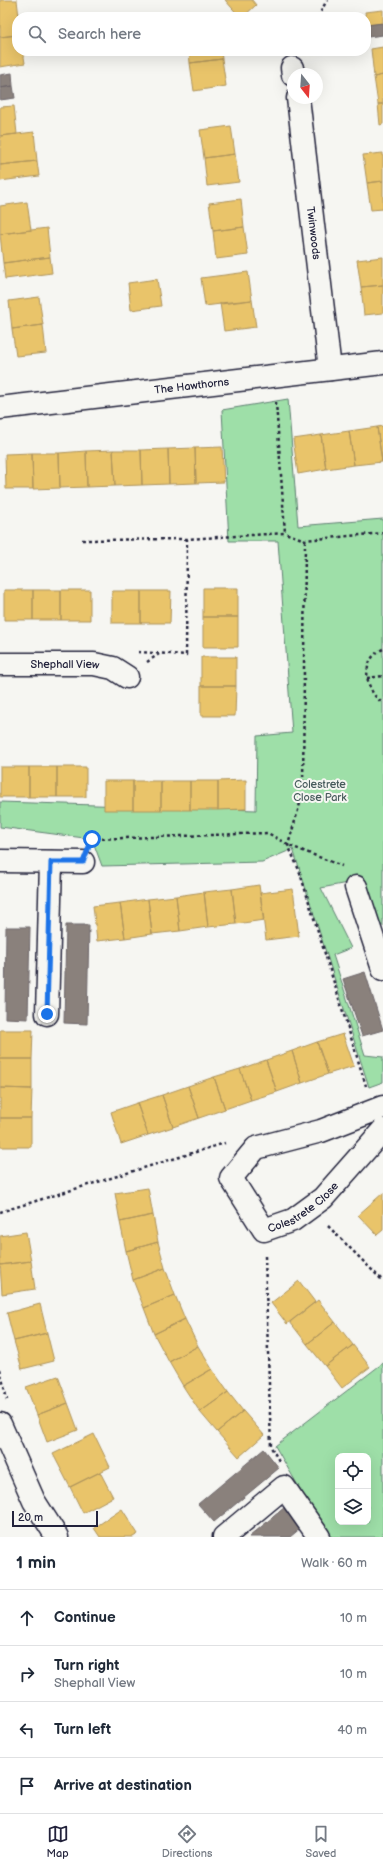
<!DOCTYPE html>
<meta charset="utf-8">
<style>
body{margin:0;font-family:"Balsamiq Sans",sans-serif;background:#f6f6f7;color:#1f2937}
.controls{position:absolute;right:12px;bottom:12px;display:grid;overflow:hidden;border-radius:8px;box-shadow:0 4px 16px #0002}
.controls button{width:36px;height:36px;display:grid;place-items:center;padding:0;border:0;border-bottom:1px solid #e0e1e3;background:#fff;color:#1f2937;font:20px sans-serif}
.compass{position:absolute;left:287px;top:68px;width:36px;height:36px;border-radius:50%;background:#fff;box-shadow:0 4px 16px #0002;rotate:163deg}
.scale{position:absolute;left:12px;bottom:10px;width:86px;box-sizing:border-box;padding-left:4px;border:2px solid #22223b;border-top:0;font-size:11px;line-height:14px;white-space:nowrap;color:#22223b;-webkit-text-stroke:3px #f6f6f2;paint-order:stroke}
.stop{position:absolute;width:12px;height:12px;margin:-9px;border:3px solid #1a73e8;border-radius:50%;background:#fff}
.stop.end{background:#1a73e8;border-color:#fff;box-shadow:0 1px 4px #0008}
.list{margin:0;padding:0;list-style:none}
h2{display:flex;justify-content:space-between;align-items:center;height:52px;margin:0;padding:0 16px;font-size:17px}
h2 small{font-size:13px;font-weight:400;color:#747a83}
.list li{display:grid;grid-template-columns:26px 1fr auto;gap:12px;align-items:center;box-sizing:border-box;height:56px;padding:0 16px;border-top:1px solid #e0e1e3}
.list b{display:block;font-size:15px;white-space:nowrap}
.list p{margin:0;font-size:13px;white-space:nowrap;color:#747a83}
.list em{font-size:13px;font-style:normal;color:#747a83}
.icon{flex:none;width:22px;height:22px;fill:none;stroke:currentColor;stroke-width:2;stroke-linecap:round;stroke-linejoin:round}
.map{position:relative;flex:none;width:383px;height:1537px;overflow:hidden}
.search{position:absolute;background:#fff;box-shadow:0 4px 16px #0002;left:12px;right:12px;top:12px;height:44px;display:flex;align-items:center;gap:10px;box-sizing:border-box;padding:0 14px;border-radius:16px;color:#747a83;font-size:15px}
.sheet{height:276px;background:#fff}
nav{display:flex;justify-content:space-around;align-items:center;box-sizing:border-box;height:56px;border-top:1px solid #e0e1e3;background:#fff;font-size:11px;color:#747a83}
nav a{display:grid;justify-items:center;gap:2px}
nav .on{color:#22223b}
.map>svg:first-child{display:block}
.green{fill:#9edfa8;stroke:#608072;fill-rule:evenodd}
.homes{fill:#e9c46a;stroke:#ad935c}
.industry{fill:#8a817c;stroke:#6b6468}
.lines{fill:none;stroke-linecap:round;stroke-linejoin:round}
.minor-casing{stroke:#22223b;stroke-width:25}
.path{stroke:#22223b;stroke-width:2.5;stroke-dasharray:3 3;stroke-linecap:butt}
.minor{stroke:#f6f6f2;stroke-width:22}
.route{stroke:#1a73e8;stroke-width:5}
.labels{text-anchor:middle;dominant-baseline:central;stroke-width:4;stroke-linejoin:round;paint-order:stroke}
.street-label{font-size:11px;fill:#22223b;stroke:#f6f6f2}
.park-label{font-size:11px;fill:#475b5c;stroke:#f6f6f2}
</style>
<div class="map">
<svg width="383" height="1537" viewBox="0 0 383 1537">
<rect width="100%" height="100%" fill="#f6f6f2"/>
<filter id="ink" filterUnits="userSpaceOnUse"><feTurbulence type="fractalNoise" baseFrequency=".025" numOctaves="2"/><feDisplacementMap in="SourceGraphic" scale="8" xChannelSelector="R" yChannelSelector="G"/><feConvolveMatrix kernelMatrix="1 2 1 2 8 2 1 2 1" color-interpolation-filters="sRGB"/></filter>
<g filter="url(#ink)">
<path class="green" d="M288 399 298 526 383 519V926H379L363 880 321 888 351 948 333 955 365 1055 383 1057V1082L369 1087 293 849 262 862 102 866 92 839 0 827V802L256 810 257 736 292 733 278 541H229L222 410Z
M383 1363V1537H328L275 1446ZM338 1456H368V1522H338Z"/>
<path class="homes" d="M0 0H17L19 17H17V35L0 37Z
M225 0H252L256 5 243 17H240Z
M383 10V23L367 25 365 12Z
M17 35V51H23L25 63 0 67V37Z
M383 47V75L374 77 371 49Z
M189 51H221L222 59 190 63Z
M222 59 226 86 194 91 190 63Z
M383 75V104H378L374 77Z
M378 104H383V124L380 125Z
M14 106 17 134 0 136V107Z
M231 126 235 154 204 158 200 130Z
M34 132 37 161 0 165V136Z
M383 153V181L367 183 363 155Z
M235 154 239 182 207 186 204 158Z
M37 161 39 176 0 181V165Z
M383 181V209L371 210 367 183Z
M241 199 244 227 213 231 209 203Z
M27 202 31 230 0 234V206Z
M244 227 248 255 216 259 213 231Z
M47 228 50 257 3 263 0 234Z
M50 257 52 273 5 279 3 263Z
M383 257V285L361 287 357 260Z
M248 272 252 300 205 306 201 278Z
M157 279 161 306 131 310 128 283Z
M383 285V313L364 315 361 287Z
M39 297 43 325 12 329 9 301Z
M252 300 256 327 224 331 220 303Z
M43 325 46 353 16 356 12 329Z
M383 426V462H382L377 427Z
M377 427 382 462 354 465 349 431Z
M349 431 354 465 326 469 321 435Z
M321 435 326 469 298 474 293 439Z
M222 447 224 482 196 483 195 448Z
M195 448 196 483 169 484 168 449Z
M168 449 169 484 142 485 141 450Z
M113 450 115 486 87 487 86 451Z
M113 450H141L142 485 115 486Z
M86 451 87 487 60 488 59 453Z
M32 453 33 489H6L5 454Z
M32 453H59L60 488 33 489Z
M203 588H238V617H203Z
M4 590H33V620H4Z
M33 590H61V620H33Z
M61 590H90V620H61Z
M112 591H141V623H112Z
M141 591H171L170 623H141Z
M203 617H238V647H203Z
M201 657H236V686H201Z
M201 686H236L235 716H201Z
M0 767H29V797H0Z
M29 767H57V797H29Z
M57 767H86V797H57Z
M246 780V809L218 810V781Z
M104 781H133V810H104Z
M133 781H161V810H133Z
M161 781H190V810H161Z
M190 781H218V810H190Z
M259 885 264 920 236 924 232 889Z
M232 889 236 924 208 927 204 892Z
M293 889 299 936 266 940 260 893Z
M204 892 208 927 180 931 176 896Z
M176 896 180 931 152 934 148 899Z
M148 899 152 934 125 938 120 903Z
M120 903 125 938 97 941 93 906Z
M0 1030H33L32 1059H0Z
M343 1034 354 1066 328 1074 317 1042Z
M317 1042 328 1074 302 1083 292 1051Z
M292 1051 302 1083 277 1092 266 1060Z
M0 1059H32V1089L0 1088Z
M266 1060 277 1092 251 1100 240 1069Z
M240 1069 251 1100 225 1109 214 1077Z
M214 1077 225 1109 199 1118 188 1086Z
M188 1086 199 1118 173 1127 162 1095Z
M0 1088 32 1089 31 1118H0Z
M162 1095 173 1127 148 1135 137 1103Z
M137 1103 148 1135 121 1144 111 1112Z
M0 1118H31V1147H0Z
M148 1188 153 1215 120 1222 115 1193Z
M383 1193V1230L377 1235 358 1215Z
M153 1215 158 1242 126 1251 120 1222Z
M26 1232 31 1261 0 1265V1236Z
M158 1242 165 1268 133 1280 126 1251Z
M31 1261 35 1289 2 1294 0 1265Z
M165 1268 175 1295 144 1308 133 1280Z
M299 1281 315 1302 287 1324 271 1303Z
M175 1295 185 1319 154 1334 144 1308Z
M318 1300 335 1322 307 1344 290 1322Z
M40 1304 47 1333 14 1341 7 1313Z
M185 1319 198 1346 169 1362 154 1334Z
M335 1322 353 1345 325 1366 307 1344Z
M47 1333 54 1361 22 1369 14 1341Z
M353 1345 370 1367 342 1388 325 1366Z
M198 1346 212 1369 183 1386 169 1362Z
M212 1369 228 1392 200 1412 183 1386Z
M58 1376 68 1403 37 1415 26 1387Z
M228 1392 243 1411 217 1432 200 1412Z
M68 1403 78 1430 47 1442 37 1415Z
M243 1411 264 1435 239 1457 217 1432Z
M94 1434 110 1467 70 1487 53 1454Z
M100 1472 113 1497 83 1513 70 1487Z
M122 1509 138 1534 133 1537H100L94 1528Z"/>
<path class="industry" d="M383 23V35L368 37 367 25Z
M12 73 13 86 0 88V75Z
M13 86 15 98 0 100V88Z
M66 925H89L87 1024 64 1023Z
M6 927H30L28 1019 5 1018Z
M365 972 383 1030 362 1036 343 979Z
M264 1449 279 1468 214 1522 198 1504Z
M285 1507 302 1527 290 1537H249Z"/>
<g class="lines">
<defs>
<g id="minor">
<path d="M292 68 293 75"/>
<path id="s1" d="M298 98 330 369"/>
<path id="s2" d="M0 408 383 363"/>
<path id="s3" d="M0 664H94L113 668 127 677"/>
<path d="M0 861 83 862"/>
<path d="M356 887 383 969"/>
<path d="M47 1014 51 862"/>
<path id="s4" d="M383 1107 321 1131 256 1148 231 1178 264 1230 293 1220 323 1198 383 1130"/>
<path d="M0 1424 34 1501 57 1537"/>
<path d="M224 1537 284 1487 319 1537"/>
</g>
</defs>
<use href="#minor" class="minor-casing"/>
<path class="path" d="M318 17 327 0
M276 402 285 533
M82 540 187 539
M305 540 303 793 288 845 299 870 366 1086
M383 649C360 659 364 691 383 703
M138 652 186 655 187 539 285 533 305 540 383 533
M147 662 159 654
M367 678 383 676
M96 839 268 833 288 845 342 866
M0 1212 225 1143
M328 1226 383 1281
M265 1256 271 1447 279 1461
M0 1369 7 1400"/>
<use href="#minor" class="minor"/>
</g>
</g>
<g class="lines" filter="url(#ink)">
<path class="route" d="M47 1014 51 862H83L92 839"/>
</g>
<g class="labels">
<g class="street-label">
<text stroke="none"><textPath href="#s1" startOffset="136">Twinwoods</textPath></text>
<text stroke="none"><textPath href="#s2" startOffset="193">The Hawthorns</textPath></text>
<text stroke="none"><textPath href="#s3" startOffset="65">Shephall View</textPath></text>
<text stroke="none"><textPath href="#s4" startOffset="280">Colestrete Close</textPath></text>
</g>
<g class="park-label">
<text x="320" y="784">Colestrete<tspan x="320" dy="13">Close Park</tspan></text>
</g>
</g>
</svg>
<div class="controls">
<button><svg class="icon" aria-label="locate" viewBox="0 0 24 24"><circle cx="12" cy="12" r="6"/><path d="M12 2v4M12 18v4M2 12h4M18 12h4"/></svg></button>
<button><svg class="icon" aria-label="layers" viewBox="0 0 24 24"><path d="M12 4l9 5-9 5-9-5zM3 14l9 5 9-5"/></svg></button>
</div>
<svg class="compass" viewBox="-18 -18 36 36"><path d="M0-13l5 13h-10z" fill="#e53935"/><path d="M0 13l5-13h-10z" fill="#747a83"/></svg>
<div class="scale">20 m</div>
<div class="stop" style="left:92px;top:839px"></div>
<div class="stop end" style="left:47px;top:1014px"></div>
<div class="search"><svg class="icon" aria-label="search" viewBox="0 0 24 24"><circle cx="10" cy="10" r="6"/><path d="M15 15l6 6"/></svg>Search here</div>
</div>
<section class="sheet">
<h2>1 min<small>Walk · 60 m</small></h2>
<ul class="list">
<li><svg class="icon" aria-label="ahead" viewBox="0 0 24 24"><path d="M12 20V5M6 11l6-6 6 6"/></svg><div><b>Continue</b></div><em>10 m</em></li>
<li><svg class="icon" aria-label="right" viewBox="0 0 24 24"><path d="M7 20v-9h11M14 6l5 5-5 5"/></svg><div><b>Turn right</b><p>Shephall View</p></div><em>10 m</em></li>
<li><svg class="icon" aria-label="left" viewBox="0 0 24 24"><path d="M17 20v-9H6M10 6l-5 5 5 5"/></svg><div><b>Turn left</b></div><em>40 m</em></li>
<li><svg class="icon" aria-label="arrive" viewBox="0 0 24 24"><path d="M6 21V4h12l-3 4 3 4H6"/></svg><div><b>Arrive at destination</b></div></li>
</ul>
</section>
<nav>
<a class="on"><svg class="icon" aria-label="map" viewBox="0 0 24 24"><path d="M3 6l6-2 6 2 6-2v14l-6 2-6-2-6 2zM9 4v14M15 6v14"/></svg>Map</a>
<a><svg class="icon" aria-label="directions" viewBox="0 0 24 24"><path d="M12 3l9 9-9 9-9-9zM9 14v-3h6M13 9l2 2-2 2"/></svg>Directions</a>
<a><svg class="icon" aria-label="saved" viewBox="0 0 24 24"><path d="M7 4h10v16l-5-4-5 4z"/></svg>Saved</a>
</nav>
